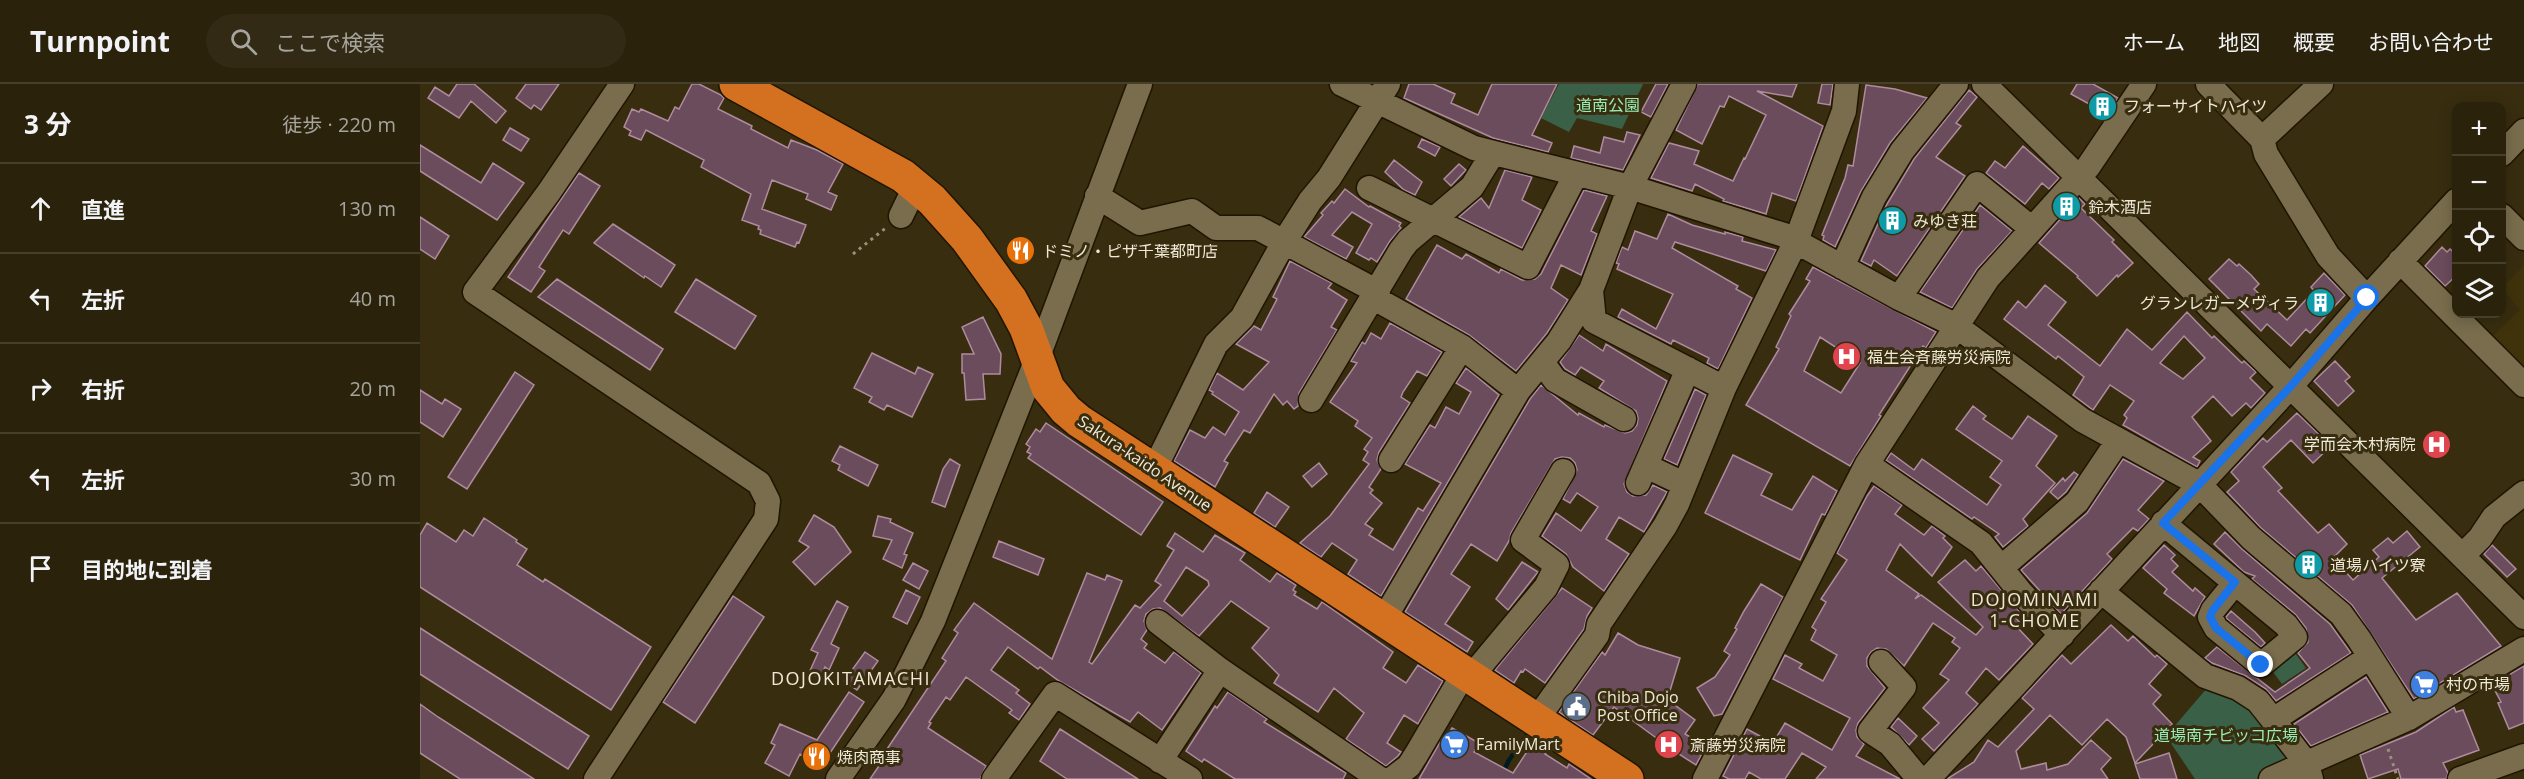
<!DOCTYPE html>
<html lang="ja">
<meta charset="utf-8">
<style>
body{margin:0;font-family:"Open Sans","Noto Sans JP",sans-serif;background:#322a14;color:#f1f3f6}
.controls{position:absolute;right:18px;top:18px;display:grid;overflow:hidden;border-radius:12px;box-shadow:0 3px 15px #0003}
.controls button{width:54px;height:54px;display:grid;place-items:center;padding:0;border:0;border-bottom:2px solid #463f2c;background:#2a220b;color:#f1f3f6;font:30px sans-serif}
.stop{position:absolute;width:18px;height:18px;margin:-14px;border:4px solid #1a73e8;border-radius:50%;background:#fff}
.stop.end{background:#1a73e8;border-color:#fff;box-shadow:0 2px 6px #0008}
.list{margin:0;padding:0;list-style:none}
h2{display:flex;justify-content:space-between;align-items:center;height:78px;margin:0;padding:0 24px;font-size:26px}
h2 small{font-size:20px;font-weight:400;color:#a5a49d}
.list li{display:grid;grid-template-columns:39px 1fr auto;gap:18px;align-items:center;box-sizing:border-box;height:90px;padding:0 24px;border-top:2px solid #463f2c}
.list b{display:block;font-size:22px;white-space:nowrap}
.list em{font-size:20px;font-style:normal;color:#a5a49d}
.icon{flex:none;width:33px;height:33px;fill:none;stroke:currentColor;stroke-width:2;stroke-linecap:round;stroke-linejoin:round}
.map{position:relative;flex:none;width:2104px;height:695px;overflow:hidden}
header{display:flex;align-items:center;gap:36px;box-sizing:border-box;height:84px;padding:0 30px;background:#2a220b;border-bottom:2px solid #463f2c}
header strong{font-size:28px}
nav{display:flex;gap:33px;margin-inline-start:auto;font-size:21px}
.search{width:420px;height:54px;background:#322a14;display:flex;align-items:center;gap:15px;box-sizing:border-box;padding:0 21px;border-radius:33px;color:#a5a49d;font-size:22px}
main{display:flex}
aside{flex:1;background:#2a220b}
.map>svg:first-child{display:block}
.built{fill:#40330b}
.green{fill:#3a6047}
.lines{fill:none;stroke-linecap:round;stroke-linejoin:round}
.stream{stroke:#021b20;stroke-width:4.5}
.building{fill:#6b4c5c;stroke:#ae8c9e;stroke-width:1.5;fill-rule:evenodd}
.minor-casing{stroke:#201500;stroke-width:27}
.highway-casing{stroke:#201500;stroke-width:36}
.path{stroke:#999179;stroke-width:3;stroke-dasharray:3 4.5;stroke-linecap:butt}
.minor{stroke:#796d4d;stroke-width:24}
.highway{stroke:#d47120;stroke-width:33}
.route{stroke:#1a73e8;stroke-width:8}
.labels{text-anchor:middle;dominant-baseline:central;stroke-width:6;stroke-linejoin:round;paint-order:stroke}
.park-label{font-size:16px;fill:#97edb5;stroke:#382d0f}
.poi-label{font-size:16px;fill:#efe9d7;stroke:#382d0f;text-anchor:start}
.street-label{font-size:16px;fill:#efe9d7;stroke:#382d0f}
.neighbourhood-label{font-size:18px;letter-spacing:1.5px;fill:#efe9d7;stroke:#382d0f}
</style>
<header>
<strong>Turnpoint</strong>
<div class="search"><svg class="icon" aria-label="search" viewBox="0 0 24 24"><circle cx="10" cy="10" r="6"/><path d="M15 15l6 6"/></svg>ここで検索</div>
<nav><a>ホーム</a><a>地図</a><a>概要</a><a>お問い合わせ</a></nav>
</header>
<main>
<aside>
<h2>3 分<small>徒歩 · 220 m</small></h2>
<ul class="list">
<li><svg class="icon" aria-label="ahead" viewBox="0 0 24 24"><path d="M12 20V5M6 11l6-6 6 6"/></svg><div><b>直進</b></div><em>130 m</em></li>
<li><svg class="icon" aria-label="left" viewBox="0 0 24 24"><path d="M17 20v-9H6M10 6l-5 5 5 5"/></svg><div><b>左折</b></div><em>40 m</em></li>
<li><svg class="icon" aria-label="right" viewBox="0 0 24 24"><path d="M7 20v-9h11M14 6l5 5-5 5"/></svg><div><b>右折</b></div><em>20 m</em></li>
<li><svg class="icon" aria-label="left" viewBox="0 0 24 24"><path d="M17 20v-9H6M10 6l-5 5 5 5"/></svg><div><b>左折</b></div><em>30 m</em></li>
<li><svg class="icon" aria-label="arrive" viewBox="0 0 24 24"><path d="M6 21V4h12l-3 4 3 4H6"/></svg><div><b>目的地に到着</b></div></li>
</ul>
</aside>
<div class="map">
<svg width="2104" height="695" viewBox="0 0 2104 695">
<rect width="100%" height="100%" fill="#382d0f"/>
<path class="built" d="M2104 181V291L2070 255 2100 226 2082 204Z"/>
<path class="green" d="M1139 0H1223L1202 45 1157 34 1149 48 1121 34Z
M1873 566 1886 584 1862 600 1850 584Z
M1794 596 1817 605 1876 674 1840 695H1775L1746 652Z"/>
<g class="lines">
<path class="stream" d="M1080 695 1089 676 1110 647"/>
</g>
<path class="building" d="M37 0H54L86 27 76 39 51 17 39 34 8 14 15 3 29 12Z
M106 0H139L121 26 114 21 111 25 96 14Z
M272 0H279L301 11 304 14 298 25 332 42 331 45 368 64 371 56 397 66 423 80 408 108 417 112 411 126 386 115 388 110 352 96 342 125 386 141 379 159 377 158 375 163 340 150 341 146 338 145 339 142 322 136 331 110 281 83 284 76 226 46 221 56 209 51 211 47 204 43 212 25 219 28 221 25 248 37 255 23 259 25Z
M989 0H1013L1035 10 1031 19 1058 31 1072 0H1137L1112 51 1132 59 1128 68 1073 54 984 14Z
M1236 0H1248L1231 33 1221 28Z
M1278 0H1377L1372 13 1337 7 1403 42 1376 117 1352 109 1346 130 1303 117 1304 115 1275 100 1272 107 1231 94 1249 59 1279 67 1274 80 1313 97 1324 74 1325 75 1346 31 1309 12 1304 23 1300 22 1282 60 1256 46Z
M1402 0H1413L1410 21 1398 19Z
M1657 0H1673L1698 14 1687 30 1651 10Z
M1446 1 1475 5 1507 14 1470 59 1441 107 1415 163 1403 156 1404 152 1402 151 1425 94 1428 81 1433 82Z
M1549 6 1557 13 1536 39 1541 42 1516 73 1545 92 1477 192 1454 176 1451 182 1441 177 1467 120 1494 75Z
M90 44 109 55 101 67 83 56Z
M1207 48 1220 51 1203 86 1151 74 1154 62 1180 69 1184 53 1204 58Z
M1002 55 1020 63 1015 72 998 63Z
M0 61 61 99 73 79 104 99 77 136 0 87Z
M1603 62 1639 94 1629 105 1622 99 1605 120 1566 89 1575 77 1585 84Z
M974 76 1002 98 995 111 984 106 965 88Z
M1039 80 1046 86 1031 102 1024 95Z
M1085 86 1112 93 1102 116 1121 126 1102 164 1039 133 1061 114 1069 124Z
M159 89 180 102 149 150 143 146 119 183 125 187 111 208 88 193Z
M925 105 949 123 950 122 981 139 979 142 981 144 970 157 957 178 951 174 949 176 936 169 952 140 932 128 912 151 933 163 926 175 884 153 903 131 901 129 912 117 914 119Z
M1164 106 1187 112 1171 147 1177 150 1161 191 1141 181 1131 204 1148 216 1127 249 1096 287 1049 251 986 215 1017 161 1042 175 1046 170 1079 189 1081 185 1102 196 1115 195 1121 190Z
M1659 114 1665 120 1661 124 1694 156 1692 158 1713 179 1698 193 1697 191 1677 212 1657 193 1658 192 1619 159Z
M1560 121 1592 147 1557 185 1532 224 1500 208Z
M1248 130 1272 141 1305 150V148L1323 153 1322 157 1356 166 1346 187 1255 158 1252 164 1318 202 1316 205 1332 214 1298 285 1287 279 1289 274 1253 256 1251 260 1198 233 1202 225 1236 245 1253 210 1197 185 1199 180 1196 179 1202 163 1208 166 1215 147 1237 155Z
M0 133 29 152 15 175 0 165Z
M193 140 255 181 241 203 225 192 224 194 174 159Z
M2022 163 2027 168 2030 165 2037 171V191L2025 202 2005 182Z
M1809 175 1817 182 1819 180 1831 191 1839 200 1834 205 1867 236 1894 207 1891 203 1904 189 1925 211 1890 249 1886 245 1871 262 1847 240 1841 247 1789 195Z
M870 177 912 199 908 204 927 216 911 243 917 246 879 309 878 322 874 325 867 317 863 321 854 310 830 349 824 346 804 377 808 379 795 403 754 377 770 346 785 354 793 343 805 351 819 328 792 310 793 308 789 306 797 289 823 306 849 278 816 260 834 242 841 246 857 215 853 213Z
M1393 183 1516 248 1506 264 1503 262 1459 331 1461 332 1430 382 1326 321 1359 265 1356 263 1371 232 1369 230 1390 197 1386 195ZM1400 253 1440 279 1421 309 1384 287Z
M137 195 243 265 230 286 118 213Z
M276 195 336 232 315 265 255 228Z
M1625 201 1646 218 1628 241 1680 282 1707 245 1732 266 1767 228 1792 254 1794 252 1822 279 1824 277 1836 288 1830 294 1845 309 1831 324 1826 319 1812 332 1793 312 1772 333 1791 357 1773 373 1780 377 1777 383 1703 341 1707 334 1704 331 1714 317 1690 301 1673 326 1653 311 1664 293 1638 272 1636 275 1584 235 1598 217 1606 224ZM1764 252 1785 274 1763 295 1740 279Z
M563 233 581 270 580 290H563L565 315 546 316 544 289H542V270H554L542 243Z
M970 239 1022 268 1007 292 997 287 983 308 981 313 990 319 959 368 957 376 961 385 949 403 953 406 950 409 962 419 945 440 953 445 949 451 973 466 998 424 1003 427 1021 399 985 380 1010 341 1015 344 1026 323 1039 330 1051 308 1036 299 1046 284 1079 311 961 512 928 490 937 476 912 459 901 473 880 459 910 432 949 380 943 376 948 368 944 365 952 354 935 342 938 337 910 318 937 279 931 277 942 258 945 260 951 249 961 255Z
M1159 251 1183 267 1186 260 1247 297 1204 400 1207 408 1213 412 1226 411 1233 401 1247 408 1224 448 1199 433 1186 455 1209 470 1184 507 1153 483 1146 470 1122 452 1136 429 1161 447 1178 423 1157 409 1150 419 1143 415 1157 386 1155 379 1150 374 1142 373 1135 375 1091 449 1089 457 1077 477 1051 460 1031 490 1050 503 1025 540 1053 558 1047 568 985 528 1110 315 1121 301 1158 331 1159 329 1184 343 1185 341 1205 349 1212 347 1217 341 1218 334 1216 327 1179 304 1184 297 1161 283 1155 291 1145 285 1140 278Z
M452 269 495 290 498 283 513 290 492 333 467 321 464 326 449 318 452 313 434 304Z
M1915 277 1930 293 1925 297 1934 307 1918 322 1894 297Z
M95 288 114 301 47 405 28 393Z
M1275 305 1286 311 1257 381 1244 375Z
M0 306 22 320 25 315 41 325 23 353 0 338Z
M1553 322 1566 332 1563 335 1592 355 1608 332 1637 352 1616 382 1635 399 1603 435 1608 442 1583 463 1575 453 1579 450 1554 433 1552 435 1466 376 1471 369 1494 386 1502 375 1567 421 1581 401 1570 393 1582 377 1536 345Z
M1877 329 1911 362 1893 379 1871 356 1843 383 1862 404 1858 407 1898 449 1909 440 1927 460 1913 474 1933 496 1959 473 1953 466 1968 454 1973 459 1987 447 2000 463 1962 494 1996 536 2037 509 2081 562 1994 615 1932 521 1841 444 1807 408 1819 397 1811 388 1843 354 1847 358Z
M626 339 743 418 721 451 608 374 611 370 607 368 610 363 606 360 616 345 620 348Z
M420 362 458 381 448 402 418 386 420 381 412 377Z
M1313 371 1352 390 1341 411 1372 426 1393 392 1417 407 1405 431 1402 430 1380 476 1285 429Z
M530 375 540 381 525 423 512 418 523 385Z
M1703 375 1744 397 1718 426 1729 435 1718 447 1713 444 1687 470 1692 475 1641 530 1601 486 1667 429Z
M899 379 907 390 892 403 883 392Z
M1654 388 1658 391 1646 408 1638 415 1630 408 1643 394 1645 397Z
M1454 402 1482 421 1475 430 1504 451 1512 442 1525 452 1523 454 1532 463 1512 492 1480 460 1466 486 1499 510 1495 515 1501 511 1556 551 1563 543 1518 498 1545 476 1556 487 1561 482 1600 528 1594 532 1601 540 1597 543 1613 560 1579 596 1566 584 1546 609 1558 620 1514 667 1502 655 1519 639 1503 624 1529 596 1520 590 1540 564 1532 558 1535 554 1513 539 1484 582 1466 565 1457 564 1451 568 1447 574V582L1465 604 1438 639 1436 646 1437 653 1444 660 1436 672 1480 695H1396L1406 683 1382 669 1365 695H1341L1329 688 1325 695H1309L1303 692 1327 645 1353 659 1365 639 1412 666 1430 634 1353 595 1365 571 1382 580 1379 584 1403 597 1417 571 1391 556 1396 546 1392 543 1406 518 1401 515 1427 476 1417 469 1447 412Z
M847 408 869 423 855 443 834 429Z
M394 431 414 443 431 468 395 501 373 478 389 463 379 457Z
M458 432 471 435 470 438 493 449 484 470 487 471 482 484 463 475 472 456 453 452Z
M64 434 97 456 96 458 107 465 97 481 123 498 125 495 231 563 191 626 0 503V451L7 439 36 458 44 446 53 452Z
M1805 448 1822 465 1910 540 1931 569 1856 617 1846 605 1826 592 1792 579 1785 574 1797 563 1855 608 1890 584 1878 569 1888 558 1886 544 1875 530 1832 495 1835 492 1824 488 1794 460Z
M755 449 783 468 795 451 825 469 820 476 850 498 857 489 876 501 873 506 876 508 874 511 897 525 902 518 973 568 963 584 986 599 998 581 1023 597 998 640 984 631 967 659 981 668 978 672 966 682 926 655 944 629 914 604 898 628 854 599 859 591 832 564 849 544 811 517 779 552 740 524 733 525 726 530 724 537 727 546 721 555 727 560 724 564 745 579 754 568 781 589 742 646 718 628 710 638 639 597 620 583 618 585 588 563 571 586 599 606 596 609 610 620 599 636 589 629 592 626 546 593 530 616 526 613 509 638 511 639 508 644 566 682 560 695H450L461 679 459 677 526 577 522 574 538 549 534 546 554 519 632 575 667 489 685 496 687 491 702 497 669 578 672 580 715 521 720 524 741 501 735 497 754 466 747 462ZM766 483 788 497 789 501 762 532 744 517Z
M579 457 624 475 618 491 573 473Z
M1744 461 1755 471 1751 475 1758 482 1752 488 1773 507 1775 504 1785 513 1774 532 1744 509 1747 505 1723 484Z
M2072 461 2096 485 2087 493 2064 470Z
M1102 478 1118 488 1088 526 1076 515Z
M493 479 508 487 499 505 483 496Z
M1341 500 1363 513 1302 630 1294 632 1277 604 1295 593 1310 571 1304 567 1317 545 1315 544 1324 527Z
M1142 504 1172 524 1167 532 1164 545 1125 599 1105 585 1103 588 1101 587 1094 599 1075 586Z
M486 506 500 513 487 540 473 533Z
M313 512 344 533 275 639 243 618Z
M417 517 428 523 411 560 419 564 409 586 405 583 400 594 389 589 398 569 391 566Z
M1811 527 1835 548 1845 559 1841 563 1807 535 1806 533Z
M1691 541 1708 557 1713 552 1735 573 1737 571 1747 580 1729 600 1741 611 1733 620 1752 640 1715 679 1706 653 1687 635 1662 661 1630 631 1596 667 1601 685 1626 679 1627 686 1648 680 1671 656 1691 674 1681 685 1688 695H1527L1554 678 1568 656 1578 663 1614 625 1602 614 1642 571 1651 580Z
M0 544 169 652 148 685 0 590Z
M1198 549 1218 561 1260 574 1245 623 1252 619 1275 636 1265 650 1286 662 1276 681 1254 667 1194 623 1173 651 1139 628 1182 568 1185 571Z
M445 568 458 577 437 606 424 597Z
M2104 582V639L2089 645 2078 619 2081 618 2072 601Z
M1946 593 1968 628 1891 662 1874 640Z
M429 608 444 618 400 684 380 670 369 692 345 679 355 661 351 659 360 640 397 656Z
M808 608 847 635 844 638 926 689 923 695H815L784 675 782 678 766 667 795 622 797 624Z
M0 620 18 633 114 695H40L0 669Z
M2034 623 2036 628 2043 626 2059 666 2023 679 2028 689 2026 695H1981L1978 685 1948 695 1940 671 1996 648Z
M1478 634 1497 652 1489 661 1471 643Z
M1032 644 1059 659 1054 668 1093 689 1114 657 1128 666 1125 670 1147 684 1149 680 1171 695H999L1023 653 1025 655Z
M640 645 718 695H647L620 677Z
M1749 669 1757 695H1720L1715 680Z"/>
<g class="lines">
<defs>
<path id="minor" d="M922 0 1054 64 1210 103 1364 151 1479 214 1535 241 1662 336 1779 400 1831 454 1921 530 1939 555 1989 634
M1564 0 2104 533
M1788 0 1842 55 1901 0
M1842 55 1846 70 1908 172 1947 214
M2082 70 2104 47
M949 104 1108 183 1156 90
M677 112 720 139 772 127 796 144H838L958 208
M481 132 496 101
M2082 132 2104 154
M1980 177 2104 301
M1422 183 1454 113 1482 67 1536 0
M1171 206 1174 237 1304 304
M954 214 1042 263 1098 307
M1479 214 1557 100 1611 144
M1122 278 1135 296 1204 335
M891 316 981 166 988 157 1052 103 1073 69
M971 376 1042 263
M1447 380 1561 459 1602 510 1642 551
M1226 382 1264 400
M734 386 796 260 822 234 864 158 890 117 909 94 968 0
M1218 399 1268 285
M1743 439 1866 541 1875 553 1841 581 1796 544 1790 533 1793 526 1815 499
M2043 471 2060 454 2074 433 2104 409
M1581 484 1657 418 1698 357
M1681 507 1785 592 1818 604 1838 617 1853 636
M964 535 1098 307 1139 257 1171 206 1210 103 1264 0
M738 538 800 586 960 695
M1461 578 1484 603 1450 647 1470 660 1499 695
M1051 593 1126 503 1137 481 1103 456 1143 387
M1117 635 1177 551 1179 540 1245 442 1257 420 1304 304 1376 157 1424 27 1427 0
M740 677 800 586
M176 695 346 435 348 417 339 399 55 208 129 108 202 0
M418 695 474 615 513 537 617 275 720 0
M574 695 635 610 770 695
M972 695 989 682 996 671 1044 589
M1285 695 1447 380 1568 194 1668 83 1724 0
M1508 695 1871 302 1947 214 2036 117
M1851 695 1989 634 2104 565
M1891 695 1887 680 1853 636 1950 573
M2040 695 2104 672"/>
<path id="highway" d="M316 0 483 92 512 116 547 155 591 216 606 244 628 304 646 326 659 337 1207 695"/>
</defs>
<use href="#minor" class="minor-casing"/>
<use href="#highway" class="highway-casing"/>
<path class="path" d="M433 170 467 143
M1968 665 1978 695"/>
<use href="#minor" class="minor"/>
<use href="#highway" class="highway"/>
</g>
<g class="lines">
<path class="route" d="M1841 581 1796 544 1790 533 1793 526 1815 498 1743 439 1871 302 1947 214"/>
</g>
<defs>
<symbol id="building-disc" viewBox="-11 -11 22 22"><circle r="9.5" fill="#0f9aa8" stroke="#382d0f"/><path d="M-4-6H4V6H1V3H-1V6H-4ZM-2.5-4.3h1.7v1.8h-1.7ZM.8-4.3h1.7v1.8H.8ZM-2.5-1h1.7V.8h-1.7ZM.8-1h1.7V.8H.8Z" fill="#fff"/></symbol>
<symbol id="restaurant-disc" viewBox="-11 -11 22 22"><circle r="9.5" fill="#e8710a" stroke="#382d0f"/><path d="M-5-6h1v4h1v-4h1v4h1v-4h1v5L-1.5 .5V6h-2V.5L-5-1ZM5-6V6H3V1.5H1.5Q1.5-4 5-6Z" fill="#fff"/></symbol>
<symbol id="hospital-disc" viewBox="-11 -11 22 22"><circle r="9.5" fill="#e0444e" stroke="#382d0f"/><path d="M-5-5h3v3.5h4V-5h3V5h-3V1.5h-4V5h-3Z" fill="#fff"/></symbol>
<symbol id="supermarket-disc" viewBox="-11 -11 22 22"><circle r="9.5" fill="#3f7fe0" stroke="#382d0f"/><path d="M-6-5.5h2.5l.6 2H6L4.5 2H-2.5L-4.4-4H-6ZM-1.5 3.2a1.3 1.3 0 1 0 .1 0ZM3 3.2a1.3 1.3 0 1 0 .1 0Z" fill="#fff"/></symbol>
<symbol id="civic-disc" viewBox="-11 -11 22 22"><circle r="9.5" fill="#5c6f8a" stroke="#382d0f"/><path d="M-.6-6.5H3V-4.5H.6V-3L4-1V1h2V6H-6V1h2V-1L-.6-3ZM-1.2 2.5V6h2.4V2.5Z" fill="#fff"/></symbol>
</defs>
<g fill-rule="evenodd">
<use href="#building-disc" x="1666" y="6" width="33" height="33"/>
<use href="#building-disc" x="1630" y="106" width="33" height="33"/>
<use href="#building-disc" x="1456" y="120" width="33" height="33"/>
<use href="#restaurant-disc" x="584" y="150" width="33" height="33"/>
<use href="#building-disc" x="1884" y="202" width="33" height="33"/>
<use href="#hospital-disc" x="1410" y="256" width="33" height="33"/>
<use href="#hospital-disc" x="2000" y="344" width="33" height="33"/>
<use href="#building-disc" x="1872" y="464" width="33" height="33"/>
<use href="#supermarket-disc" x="1988" y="584" width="33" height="33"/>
<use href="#civic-disc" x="1140" y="606" width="33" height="33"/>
<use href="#supermarket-disc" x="1018" y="644" width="33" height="33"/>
<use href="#hospital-disc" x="1232" y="644" width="33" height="33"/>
<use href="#restaurant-disc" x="380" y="656" width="33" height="33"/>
</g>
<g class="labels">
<g class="park-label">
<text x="1188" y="21">道南公園</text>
<text x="1806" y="651">道場南チビッコ広場</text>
</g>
<g class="poi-label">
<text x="1704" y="22">フォーサイトハイツ</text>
<text x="1668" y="123">鈴木酒店</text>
<text x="1493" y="137">みゆき荘</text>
<text x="622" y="167">ドミノ・ピザ千葉都町店</text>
<text x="1879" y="219" text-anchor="end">グランレガーメヴィラ</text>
<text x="1447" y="273">福生会斉藤労災病院</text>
<text x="1996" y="360" text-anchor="end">学而会木村病院</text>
<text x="1910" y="481">道場ハイツ寮</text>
<text x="2026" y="600">村の市場</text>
<text x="1177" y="613">Chiba Dojo<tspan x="1177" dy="18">Post Office</tspan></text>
<text x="1056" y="660">FamilyMart</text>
<text x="1270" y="661">斎藤労災病院</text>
<text x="417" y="673">焼肉商事</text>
</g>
<g class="street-label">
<text transform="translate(725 379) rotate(34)">Sakura-kaido Avenue</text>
</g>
<g class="neighbourhood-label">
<text x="1615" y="515">DOJOMINAMI<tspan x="1615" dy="21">1-CHOME</tspan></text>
<text x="431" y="594">DOJOKITAMACHI</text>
</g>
</g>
</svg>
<div class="controls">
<button>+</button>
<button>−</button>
<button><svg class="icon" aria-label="locate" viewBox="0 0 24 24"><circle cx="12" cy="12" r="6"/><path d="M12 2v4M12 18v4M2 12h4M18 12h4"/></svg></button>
<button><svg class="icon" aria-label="layers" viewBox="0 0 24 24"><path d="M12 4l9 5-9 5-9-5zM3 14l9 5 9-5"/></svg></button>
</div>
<div class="stop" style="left:1947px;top:214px"></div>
<div class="stop end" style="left:1841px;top:581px"></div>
</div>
</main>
